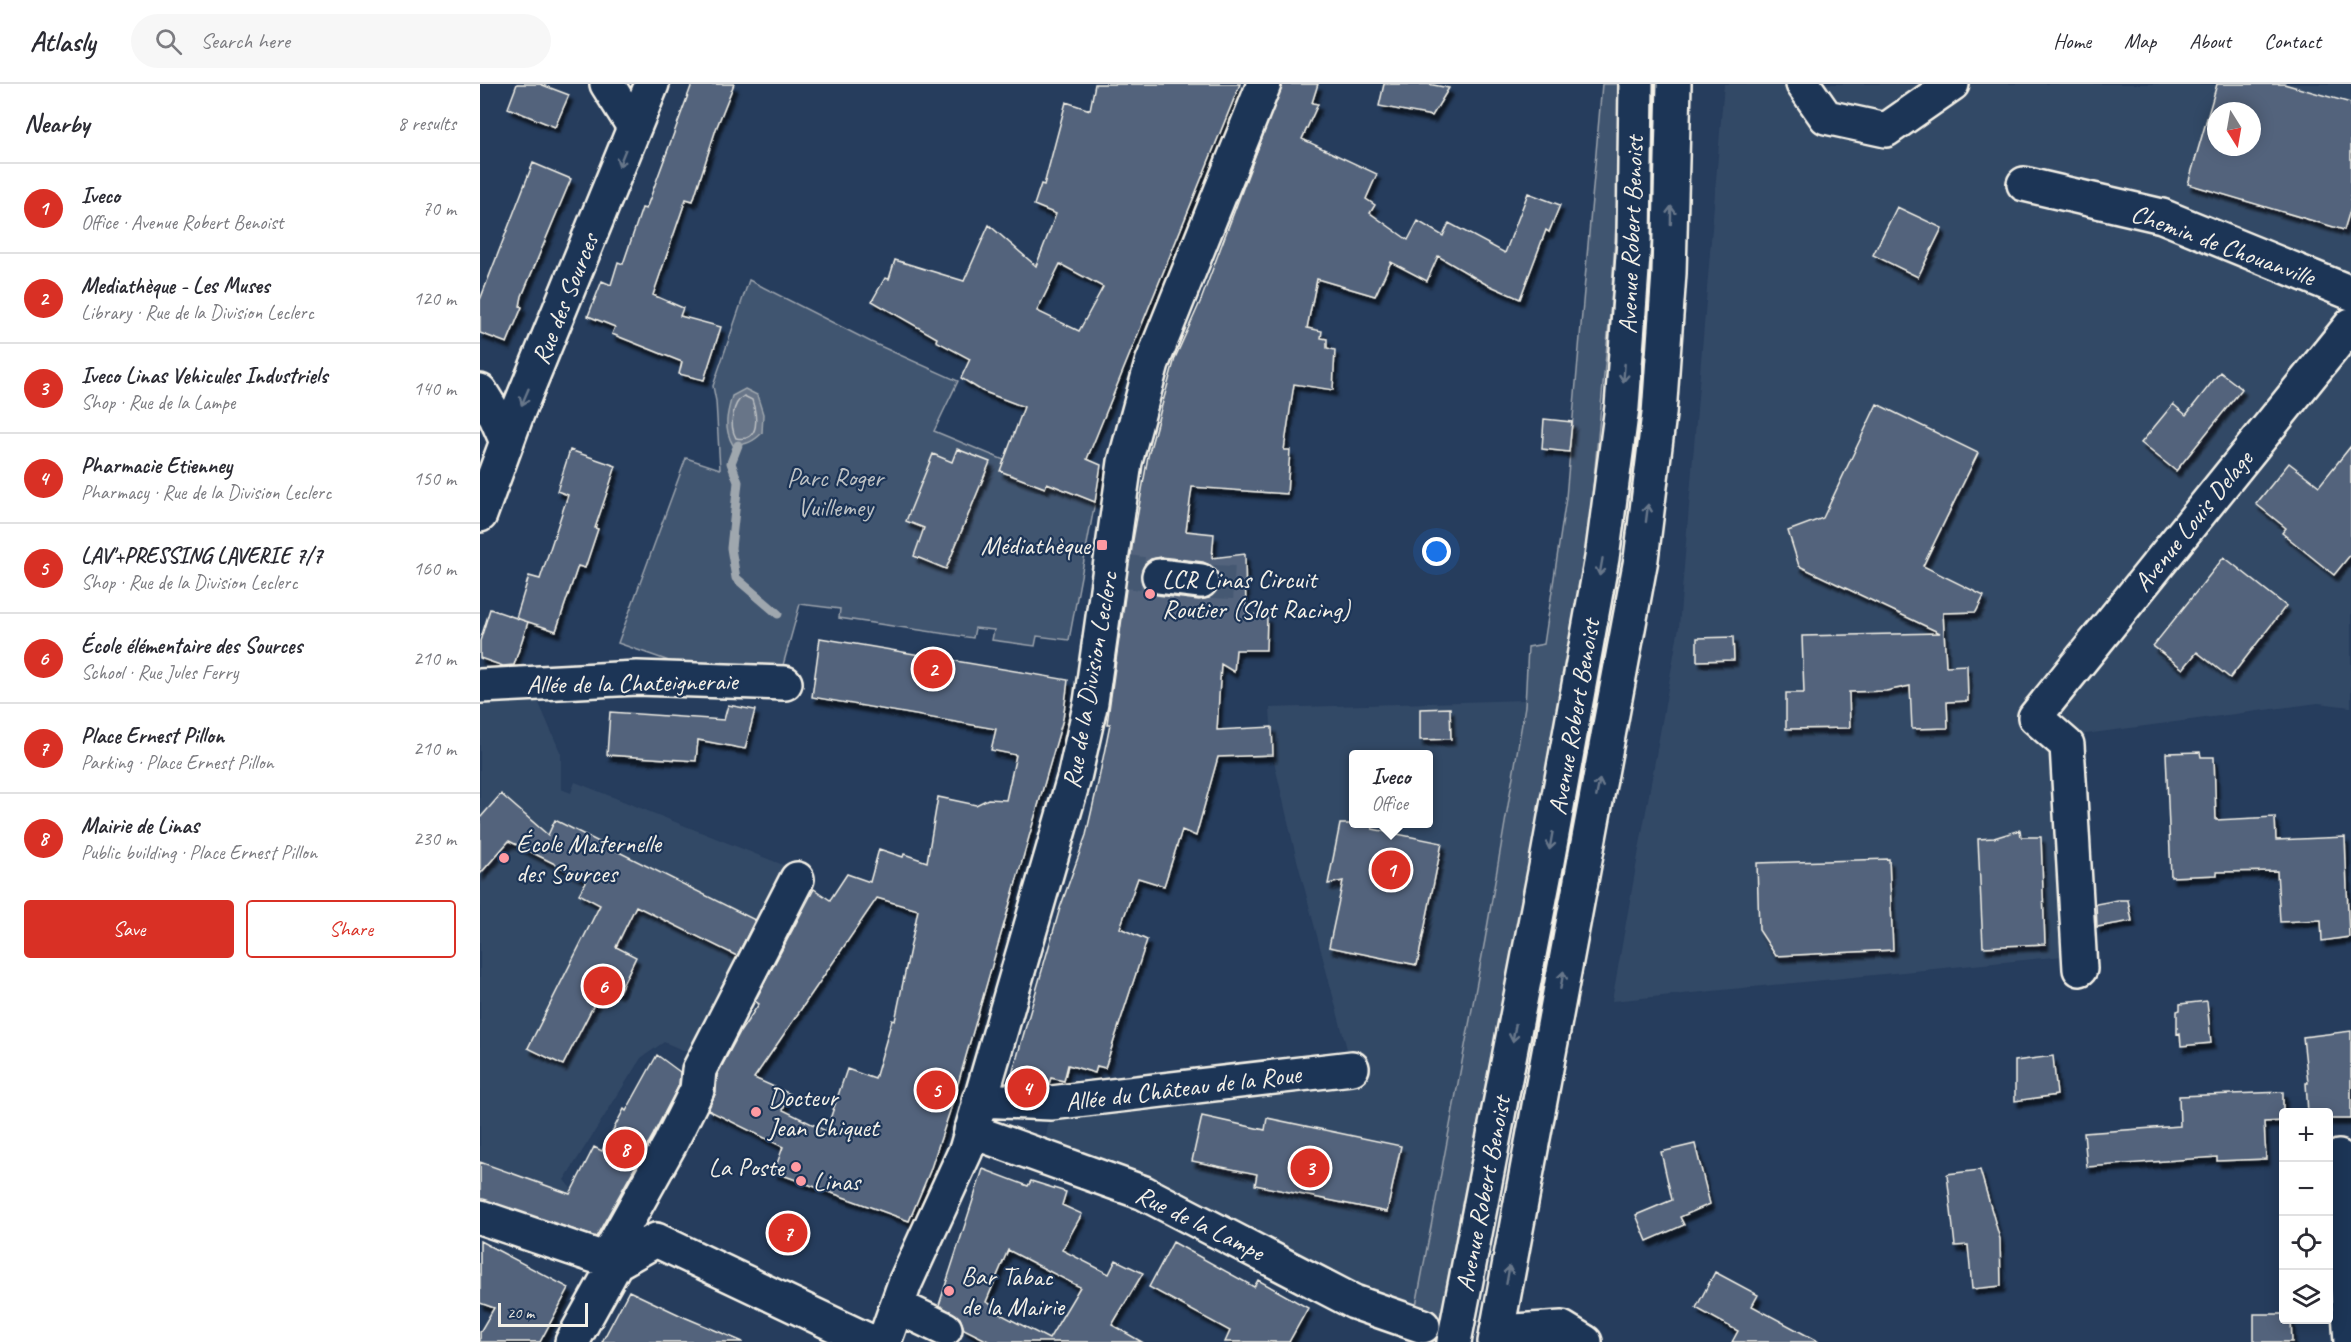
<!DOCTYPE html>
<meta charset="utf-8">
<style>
body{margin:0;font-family:Caveat,sans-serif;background:#f7f7f7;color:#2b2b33}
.controls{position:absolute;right:18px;bottom:18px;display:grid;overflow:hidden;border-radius:6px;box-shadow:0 3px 15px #0003}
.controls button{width:54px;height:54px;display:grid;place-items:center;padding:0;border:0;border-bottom:2px solid #e1e1e2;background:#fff;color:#2b2b33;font:30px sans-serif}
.compass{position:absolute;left:1727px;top:18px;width:54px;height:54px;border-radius:50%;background:#fff;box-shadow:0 3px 15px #0003;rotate:169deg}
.scale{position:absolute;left:18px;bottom:15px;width:90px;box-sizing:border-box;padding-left:6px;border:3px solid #f4f1e8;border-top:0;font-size:16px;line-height:21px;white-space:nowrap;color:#f4f1e8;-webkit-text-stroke:4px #1d3557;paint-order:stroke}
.you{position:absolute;left:957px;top:468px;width:21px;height:21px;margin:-15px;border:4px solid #fff;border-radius:50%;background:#1a73e8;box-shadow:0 0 0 9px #1a73e833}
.badge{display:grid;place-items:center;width:39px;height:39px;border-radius:50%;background:#d93025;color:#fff;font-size:20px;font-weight:700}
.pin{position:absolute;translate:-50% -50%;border:3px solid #fff;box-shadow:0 2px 6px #0006}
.popup{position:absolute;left:869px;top:666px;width:84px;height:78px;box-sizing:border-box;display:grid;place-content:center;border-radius:6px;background:#fff;filter:drop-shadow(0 2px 4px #0005);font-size:20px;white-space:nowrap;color:#7c7c81}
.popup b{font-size:22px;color:#2b2b33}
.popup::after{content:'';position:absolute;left:50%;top:100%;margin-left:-12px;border:12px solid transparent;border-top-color:#fff}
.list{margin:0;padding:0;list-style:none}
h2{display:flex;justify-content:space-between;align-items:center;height:78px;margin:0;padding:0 24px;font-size:26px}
h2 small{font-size:20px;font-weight:400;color:#7c7c81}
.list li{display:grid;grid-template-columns:39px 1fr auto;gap:18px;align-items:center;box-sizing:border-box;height:90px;padding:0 24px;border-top:2px solid #e1e1e2}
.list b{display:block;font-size:22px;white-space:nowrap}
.list p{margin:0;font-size:20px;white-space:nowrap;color:#7c7c81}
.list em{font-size:20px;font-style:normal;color:#7c7c81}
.actions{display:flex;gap:12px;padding:18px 24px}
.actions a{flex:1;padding:14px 0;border:2px solid #d93025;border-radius:6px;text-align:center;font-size:21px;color:#d93025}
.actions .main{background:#d93025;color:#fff}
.icon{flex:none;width:33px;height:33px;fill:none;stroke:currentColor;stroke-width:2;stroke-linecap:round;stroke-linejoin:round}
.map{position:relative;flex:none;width:1871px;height:1258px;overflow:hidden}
header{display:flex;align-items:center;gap:36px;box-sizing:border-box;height:84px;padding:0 30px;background:#fff;border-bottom:2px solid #e1e1e2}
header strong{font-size:28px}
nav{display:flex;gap:33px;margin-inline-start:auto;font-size:21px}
.search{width:420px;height:54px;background:#f7f7f7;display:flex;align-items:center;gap:15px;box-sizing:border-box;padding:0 21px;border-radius:33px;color:#7c7c81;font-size:22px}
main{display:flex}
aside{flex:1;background:#fff}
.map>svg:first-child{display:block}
.built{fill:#334966;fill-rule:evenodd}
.green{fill:#40546f;stroke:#9aa2ac;stroke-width:1.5}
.water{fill:#677588;stroke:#9fa7ae;stroke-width:1.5}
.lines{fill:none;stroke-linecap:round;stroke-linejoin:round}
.shore{stroke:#bcbfc2;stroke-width:1.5}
.stream{stroke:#9fa7ae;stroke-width:9}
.building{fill:#52647b;stroke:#f4f1e8;stroke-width:1.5;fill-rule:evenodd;filter:url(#shadow)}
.minor-tunnel{stroke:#455872;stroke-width:33;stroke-dasharray:33 16;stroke-linecap:butt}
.minor-casing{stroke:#f4f1e8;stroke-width:38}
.major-casing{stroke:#f4f1e8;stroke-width:38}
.minor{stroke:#1d3557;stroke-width:33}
.major{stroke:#1d3557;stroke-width:33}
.oneway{stroke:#68778a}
.poi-dot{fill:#ff9aa2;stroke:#1d3557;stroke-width:2}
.labels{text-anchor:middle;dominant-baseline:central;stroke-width:4.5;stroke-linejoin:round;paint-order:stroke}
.street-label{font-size:26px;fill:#f4f1e8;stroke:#1d3557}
.park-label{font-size:26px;fill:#bec2c4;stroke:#1d3557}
.poi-label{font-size:26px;fill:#f4f1e8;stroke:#1d3557;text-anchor:start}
</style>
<header>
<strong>Atlasly</strong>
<div class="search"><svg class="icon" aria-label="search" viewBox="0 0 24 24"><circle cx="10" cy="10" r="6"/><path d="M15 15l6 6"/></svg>Search here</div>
<nav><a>Home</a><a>Map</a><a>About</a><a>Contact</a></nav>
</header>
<main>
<aside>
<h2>Nearby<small>8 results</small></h2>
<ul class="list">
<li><span class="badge">1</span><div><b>Iveco</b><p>Office · Avenue Robert Benoist</p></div><em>70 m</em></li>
<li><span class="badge">2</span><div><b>Mediathèque - Les Muses</b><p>Library · Rue de la Division Leclerc</p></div><em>120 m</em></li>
<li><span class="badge">3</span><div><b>Iveco Linas Vehicules Industriels</b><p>Shop · Rue de la Lampe</p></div><em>140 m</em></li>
<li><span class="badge">4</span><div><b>Pharmacie Etienney</b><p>Pharmacy · Rue de la Division Leclerc</p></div><em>150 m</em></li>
<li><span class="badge">5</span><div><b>LAV'+PRESSING LAVERIE 7/7</b><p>Shop · Rue de la Division Leclerc</p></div><em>160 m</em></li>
<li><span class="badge">6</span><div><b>École élémentaire des Sources</b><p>School · Rue Jules Ferry</p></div><em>210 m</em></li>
<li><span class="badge">7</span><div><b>Place Ernest Pillon</b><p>Parking · Place Ernest Pillon</p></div><em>210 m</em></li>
<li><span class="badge">8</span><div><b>Mairie de Linas</b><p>Public building · Place Ernest Pillon</p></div><em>230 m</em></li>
</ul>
<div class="actions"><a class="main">Save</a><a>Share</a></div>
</aside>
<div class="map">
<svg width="1871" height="1258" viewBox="0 0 1871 1258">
<defs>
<filter id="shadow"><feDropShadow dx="3.5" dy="6" stdDeviation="1.5" flood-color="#0009"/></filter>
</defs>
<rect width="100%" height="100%" fill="#263d5d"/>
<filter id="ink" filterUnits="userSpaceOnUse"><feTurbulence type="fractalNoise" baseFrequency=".0167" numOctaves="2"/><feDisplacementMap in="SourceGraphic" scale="12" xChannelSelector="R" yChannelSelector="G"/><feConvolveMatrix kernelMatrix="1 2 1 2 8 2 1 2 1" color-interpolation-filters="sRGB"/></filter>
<g filter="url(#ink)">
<path class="built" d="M1244 0H1871V623L1838 619 1605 650 1614 869 1132 917 1199 543ZM1736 27H1772V63H1736Z
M55 610 81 670V705L91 709 95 698 308 783 212 970 184 958 161 974 84 1096 97 1112 80 1146 0 1119V611Z
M1045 616 1005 856 936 1222 903 1215 700 1109 566 1053 570 1029 872 984 816 772 793 673 790 624ZM874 670H948V740H874Z"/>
<path class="green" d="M1122 0H1140L1139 93 1131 219 1110 435 1093 557 1011 988 956 1258H940L946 1224 936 1222 1005 856 1045 622 1048 563 1064 560 1086 414Z
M269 196 391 258 478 297 454 347 524 376C530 392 549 398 564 404L567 399 615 418 589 556 557 552 555 562 512 556 514 546 495 544 493 554 359 534 360 525 320 520 300 592 223 589 138 559 206 374 240 385 236 317 233 302Z"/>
<path class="water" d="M265 305 277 311 283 330 282 349C273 358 266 361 253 361 243 344 247 330 252 312Z"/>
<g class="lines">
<path class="shore" d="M264 312 272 316C277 331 281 359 256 354 249 342 252 319 264 312Z"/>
<path class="stream" d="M258 361 251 379 258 398 251 464 256 494 298 530"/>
</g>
<path class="building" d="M37 0H60L89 11 75 43 28 24Z
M212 0H254L236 45 213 117 206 115 173 211 203 224 200 232 241 243 224 296 199 290 202 278 132 250 135 243 108 232 122 197 131 201 138 178 143 180 162 124 166 125Z
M615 0H760L607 375 621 381 615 418 567 399 565 404 520 387 544 323 502 307 481 294 490 275 456 257 457 254 392 217 405 194 409 195 415 176 484 197 509 141 556 182 576 130 554 121 561 100 564 101 586 18 610 26ZM580 180 623 203 599 247 557 227Z
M802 0H838L832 19 838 20 822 55 897 90 886 115 895 121 890 129 928 156 938 137 963 152 969 139 1025 169 1048 109 1080 121 1069 148 1066 146 1040 215 1004 199 958 172 947 197 911 178 895 212 837 195 827 244 842 247 841 254 847 255V264L855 266 853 306 814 300 804 366H810L807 410 712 403 706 447 734 450 732 474 765 470 766 529 787 533 786 566H756L754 588 741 580 737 646 792 643 793 671 738 673 716 752 702 746 684 802 658 794 640 844 667 856 625 984 617 982 615 989 588 981 584 997 571 994 569 1000 534 999 531 994 580 824 606 751 618 699 630 640H627L653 456 668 372 695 274 721 216ZM681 473 723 478 732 482 738 490 739 500 736 508 729 514 719 516 677 511 668 507 662 499 661 489 664 480 671 475Z
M904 0H948L969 4 952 32 899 22Z
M1737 0H1804L1871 19V123L1864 146 1708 100ZM1736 27H1772V63H1736Z
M53 79 91 95 42 212 40 222 42 223 27 259 0 249V216Z
M1417 123 1462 144 1438 193 1393 171Z
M1740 288 1762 305 1696 387 1661 359 1693 320 1706 331Z
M1397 320 1498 369 1443 482 1504 512 1496 528 1463 529 1466 582 1487 581 1488 617 1467 618 1468 644 1432 645 1430 602 1406 607 1369 608 1370 644 1306 645V609H1324L1322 552 1460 549 1319 482 1308 447 1343 434Z
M1064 335 1092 338 1089 368 1062 365Z
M1871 362V470L1854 491 1802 449 1806 444 1776 420 1809 379 1839 402Z
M477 365 510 378 466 485 434 472 444 444 426 437 453 370 472 378Z
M90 366 136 382 115 444 118 445 105 484 98 482 76 547 36 534 49 492 60 495 88 411 77 407Z
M1744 473 1806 522 1750 594 1717 568 1703 585 1673 562Z
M10 525 48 538 34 581 23 582 0 574V557Z
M1253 553 1254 576 1217 577V554Z
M340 554 588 596 583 635 471 1024 450 1087 429 1137 294 1088 303 1063 228 1026 236 1008 237 991 260 948 279 920 275 917 334 805 350 816 367 790 390 798 399 765 423 773 424 770 447 778 458 713 496 721 508 715 526 716 536 671 511 666 516 645 332 613ZM397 814 438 826 415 937 412 936 395 995 367 985 346 1047 303 1026 310 1010 274 994Z
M248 621 275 626 265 665 218 656 216 677 127 671 130 628 244 636Z
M970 624 971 655 940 656V625Z
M1720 668 1721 673H1734L1736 736 1795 733 1796 756 1865 753 1869 853 1842 857 1841 836 1800 838 1797 787 1737 788V791L1691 793 1686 669Z
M21 710 68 751 75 736 275 836 257 872 156 822 136 863 156 873 139 908 124 901 83 981 48 964 120 821 99 810 107 796 29 757 0 790V734Z
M860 740H893L892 745 962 759 937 881 849 863 863 797 848 800Z
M1540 746 1541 753H1561L1565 860 1503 863 1498 755 1514 754Z
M1409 775 1413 866 1296 872 1279 846 1277 779Z
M1638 816H1648L1652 837 1617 843 1616 820Z
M1727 917 1731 959 1701 962 1700 949 1697 950V927L1700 926V920Z
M1871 947V1035H1848V1029H1828L1826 999H1828L1823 953Z
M177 971 200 988 199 1001 173 1051 116 1153 0 1115V1078L90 1110 114 1063 122 1067 144 1025 146 1027Z
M1573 972 1577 1011 1535 1017V977Z
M1803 1008V1037L1784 1038 1786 1075 1737 1077V1073L1607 1083 1604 1049 1700 1042 1699 1012Z
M722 1032 785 1046 787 1034 921 1062 907 1128 775 1101 777 1090 712 1077Z
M1215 1060 1230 1120 1200 1133 1204 1141 1167 1157 1156 1131 1192 1116 1181 1068Z
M503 1085 548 1102 551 1097 586 1108 582 1121 602 1130 582 1166 629 1190 636 1176 663 1189 632 1241 662 1258H510L484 1245 480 1234 459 1221ZM528 1166 600 1203 569 1255 520 1230 522 1226 506 1218Z
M1500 1086 1520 1155 1521 1202 1492 1205 1488 1161 1475 1162 1467 1090Z
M0 1157 89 1204 60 1258H0V1248L14 1224 0 1219Z
M693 1158 774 1203 778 1196 828 1224 809 1258H745L750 1247 669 1203Z
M1235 1188 1278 1211 1272 1222 1339 1258H1252L1258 1247 1216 1224Z
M149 1207 204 1233 263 1258H122Z
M1774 1230H1803V1236H1811L1812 1258H1774Z"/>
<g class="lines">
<path class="minor-tunnel" d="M630 485 679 492
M721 497 765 499"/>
<defs>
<path id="minor" d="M127 0 154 43
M1323 0 1346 33 1406 46 1472 0
M1544 100 1682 132 1871 209
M0 307 16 333 27 358
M0 431 37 330 172 0
M679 492 721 497
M0 602 157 594 305 599
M1600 885 1587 661 1555 633 1871 241
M499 1016 571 1019 872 984
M491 1047 664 1109 874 1218 943 1242
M1859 1073 1871 1258
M0 1133 136 1179
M126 1175 190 1060 217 1006 219 986 317 795
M136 1179 176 1156 391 1258
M417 1222 465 1245
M1017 1248 1082 1244 1105 1258
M92 1258 136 1179
M404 1258 425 1199 486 1066 594 694 611 618 645 378 672 279 784 0"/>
<path id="major" d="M974 1258 1066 783 1122 474 1142 323 1154 158 1156 0
M1015 1258 1161 475 1179 330 1189 189 1194 0"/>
</defs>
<use href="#minor" class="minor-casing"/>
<use href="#major" class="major-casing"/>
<use href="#minor" class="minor"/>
<use href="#major" class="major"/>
</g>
<defs><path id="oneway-shaft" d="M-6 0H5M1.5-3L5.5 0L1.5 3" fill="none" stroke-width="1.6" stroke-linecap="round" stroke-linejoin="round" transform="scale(1.5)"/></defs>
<g class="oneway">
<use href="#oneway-shaft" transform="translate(142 74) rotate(112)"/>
<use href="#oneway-shaft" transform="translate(1191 131) rotate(-89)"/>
<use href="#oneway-shaft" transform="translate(1144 289) rotate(94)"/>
<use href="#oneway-shaft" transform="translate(45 313) rotate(113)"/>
<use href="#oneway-shaft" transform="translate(1167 429) rotate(-83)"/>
<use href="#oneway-shaft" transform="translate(1121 483) rotate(100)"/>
<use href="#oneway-shaft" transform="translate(1118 704) rotate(-79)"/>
<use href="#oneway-shaft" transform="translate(1071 757) rotate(100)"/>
<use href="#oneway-shaft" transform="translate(1082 896) rotate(-80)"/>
<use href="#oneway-shaft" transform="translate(1034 949) rotate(101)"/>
<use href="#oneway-shaft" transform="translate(1028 1191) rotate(-80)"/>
</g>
</g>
<g class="poi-dot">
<rect x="616" y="455" width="12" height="12" rx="3"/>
<circle cx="670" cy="510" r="6"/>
<circle cx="24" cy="774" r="6"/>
<circle cx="276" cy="1028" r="6"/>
<circle cx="316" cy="1083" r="6"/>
<circle cx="321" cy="1097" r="6"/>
<circle cx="469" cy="1207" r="6"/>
</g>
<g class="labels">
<g class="street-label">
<text transform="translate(1151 151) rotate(-88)">Avenue Robert Benoist</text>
<text transform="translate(1743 161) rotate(20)">Chemin de Chouanville</text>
<text transform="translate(85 215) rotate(-68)">Rue des Sources</text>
<text transform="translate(1713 437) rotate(-51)">Avenue Louis Delage</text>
<text transform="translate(610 596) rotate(-80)">Rue de la Division Leclerc</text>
<text transform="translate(152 599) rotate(-1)">Allée de la Chateigneraie</text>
<text transform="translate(1094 633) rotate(-80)">Avenue Robert Benoist</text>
<text transform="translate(703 1004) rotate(-7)">Allée du Château de la Roue</text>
<text transform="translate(1003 1110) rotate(-79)">Avenue Robert Benoist</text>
<text transform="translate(720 1139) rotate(26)">Rue de la Lampe</text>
</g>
<g class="park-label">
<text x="355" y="393">Parc Roger<tspan x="355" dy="30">Vuillemey</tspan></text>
</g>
<g class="poi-label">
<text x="610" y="461" text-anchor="end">Médiathèque</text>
<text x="682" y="495">LCR Linas Circuit<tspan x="682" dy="30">Routier (Slot Racing)</tspan></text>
<text x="36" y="759">École Maternelle<tspan x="36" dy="30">des Sources</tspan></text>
<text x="288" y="1013">Docteur<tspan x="288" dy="30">Jean Chiquet</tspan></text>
<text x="304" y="1083" text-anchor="end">La Poste</text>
<text x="333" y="1097">Linas</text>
<text x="481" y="1192">Bar Tabac<tspan x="481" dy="30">de la Mairie</tspan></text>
</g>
</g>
</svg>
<div class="controls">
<button>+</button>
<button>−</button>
<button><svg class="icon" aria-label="locate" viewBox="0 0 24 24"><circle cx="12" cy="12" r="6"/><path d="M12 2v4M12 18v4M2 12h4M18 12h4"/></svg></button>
<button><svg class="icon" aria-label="layers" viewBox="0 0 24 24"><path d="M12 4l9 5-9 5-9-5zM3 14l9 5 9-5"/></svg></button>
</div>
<svg class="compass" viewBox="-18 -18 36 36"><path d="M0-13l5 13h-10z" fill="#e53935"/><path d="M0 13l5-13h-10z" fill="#7c7c81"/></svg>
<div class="scale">20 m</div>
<div class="you"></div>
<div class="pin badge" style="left:911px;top:786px">1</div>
<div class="popup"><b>Iveco</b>Office</div>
<div class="pin badge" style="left:453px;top:585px">2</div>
<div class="pin badge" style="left:830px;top:1084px">3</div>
<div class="pin badge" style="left:547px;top:1004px">4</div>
<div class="pin badge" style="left:456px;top:1006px">5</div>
<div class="pin badge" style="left:123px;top:902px">6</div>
<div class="pin badge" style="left:308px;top:1149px">7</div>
<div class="pin badge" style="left:145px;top:1065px">8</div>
</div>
</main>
